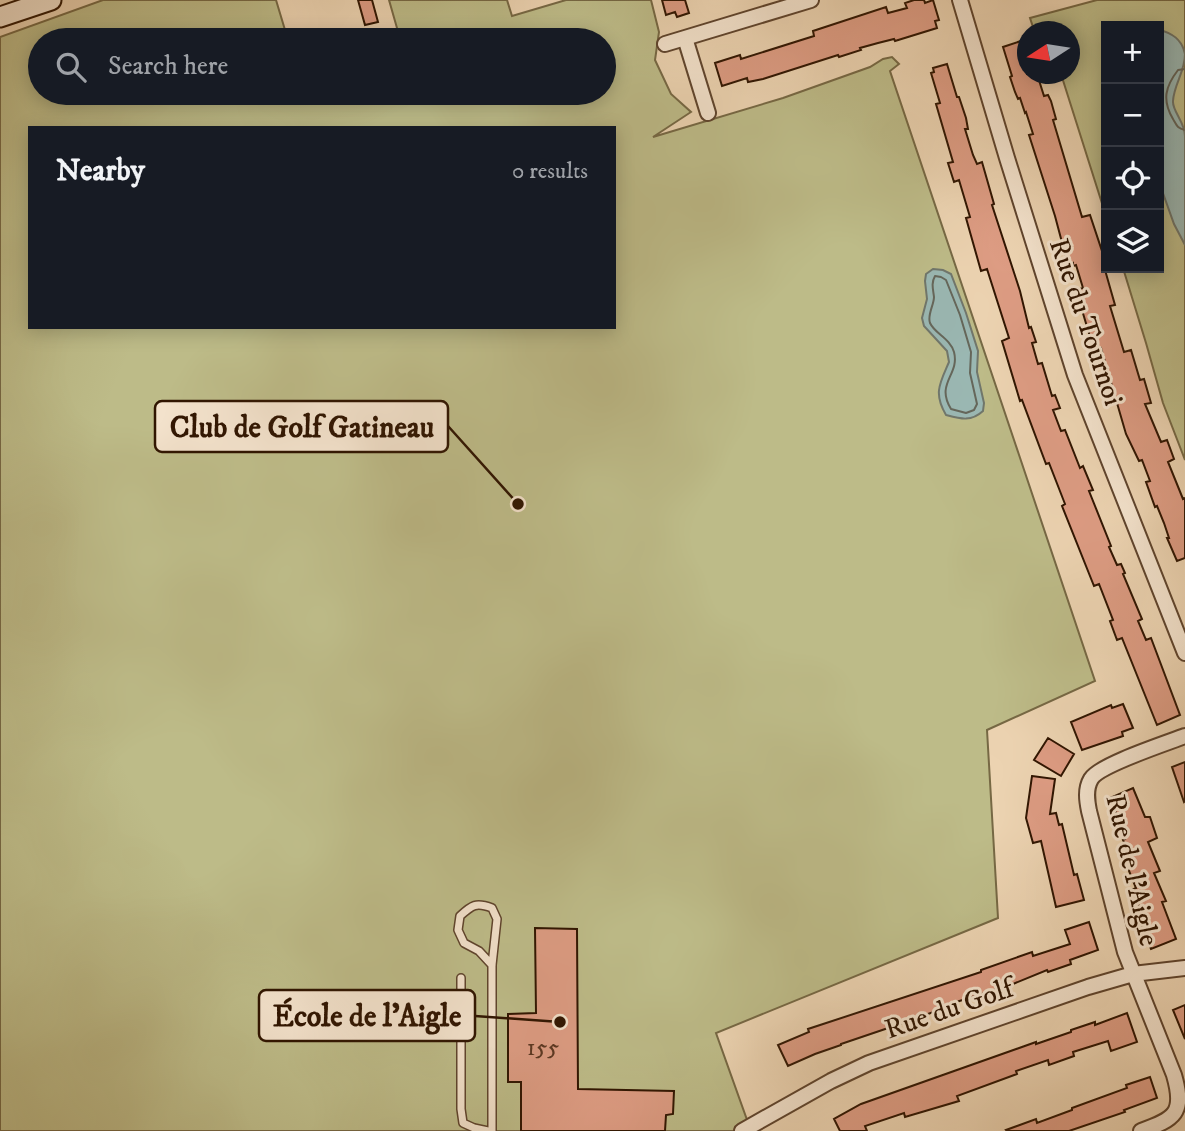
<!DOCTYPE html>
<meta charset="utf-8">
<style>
body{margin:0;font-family:"IM FELL DW Pica",serif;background:#242831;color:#f1f3f6}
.controls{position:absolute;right:21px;top:21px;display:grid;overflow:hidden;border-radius:0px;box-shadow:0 4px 18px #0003}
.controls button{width:63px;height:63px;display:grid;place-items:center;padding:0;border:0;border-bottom:2px solid #363941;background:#171b24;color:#f1f3f6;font:35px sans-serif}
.compass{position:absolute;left:1017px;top:21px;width:63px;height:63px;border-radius:50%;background:#171b24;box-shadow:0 4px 18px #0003;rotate:258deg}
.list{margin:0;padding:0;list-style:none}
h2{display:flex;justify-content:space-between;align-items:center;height:91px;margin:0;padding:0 28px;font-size:30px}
h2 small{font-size:23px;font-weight:400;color:#9ea1a6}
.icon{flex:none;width:38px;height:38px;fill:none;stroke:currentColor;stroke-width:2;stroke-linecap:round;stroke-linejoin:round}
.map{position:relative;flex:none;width:1185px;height:1131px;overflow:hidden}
.search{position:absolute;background:#171b24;box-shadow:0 4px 18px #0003;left:28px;top:28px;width:588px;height:77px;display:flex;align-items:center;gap:18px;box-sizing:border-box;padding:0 24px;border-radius:38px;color:#9ea1a6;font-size:26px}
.panel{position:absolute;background:#171b24;box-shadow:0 4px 18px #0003;left:28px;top:126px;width:588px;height:203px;border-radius:0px}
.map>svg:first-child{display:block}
.green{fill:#bdbb88;stroke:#766844;stroke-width:2;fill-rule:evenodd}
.water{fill:#9ab7b2;stroke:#70766b;stroke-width:2}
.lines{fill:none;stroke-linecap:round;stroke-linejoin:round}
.shore{stroke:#65665a;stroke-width:2}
.building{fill:#dd9c83;stroke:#301501;stroke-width:2}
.service-casing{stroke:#5f442d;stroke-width:10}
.minor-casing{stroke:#5f442d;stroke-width:18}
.secondary-casing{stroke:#301501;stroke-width:23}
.service{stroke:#f3e2cc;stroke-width:7}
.minor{stroke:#f3e2cc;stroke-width:14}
.secondary{stroke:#f3e2cc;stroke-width:19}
.labels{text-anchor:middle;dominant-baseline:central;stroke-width:6;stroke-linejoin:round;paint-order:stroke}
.number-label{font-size:24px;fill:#5b3722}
.street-label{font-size:28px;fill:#301501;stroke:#f3e2cc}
.leader{fill:none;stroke:#301501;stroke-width:2.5}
.callout-dot{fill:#301501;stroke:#f3e2cc;stroke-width:2.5}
.callout{fill:#f3e2cc;stroke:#301501;stroke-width:2.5}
.callout-label{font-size:30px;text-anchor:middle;font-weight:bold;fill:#301501}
</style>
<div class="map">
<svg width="1185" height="1131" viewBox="0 0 1185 1131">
<rect width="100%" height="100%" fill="#ecd3b1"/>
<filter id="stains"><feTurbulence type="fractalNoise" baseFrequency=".00286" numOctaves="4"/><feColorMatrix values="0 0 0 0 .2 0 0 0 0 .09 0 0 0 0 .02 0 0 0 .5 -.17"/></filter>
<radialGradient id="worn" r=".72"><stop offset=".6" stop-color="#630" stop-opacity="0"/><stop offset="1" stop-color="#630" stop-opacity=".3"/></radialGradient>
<path class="green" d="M103 0H276L288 40H40V93H604V40H383L399 35 389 0H507L512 16 566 0H651L659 32 655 60 671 94 691 112 653 137 783 98 870 67 883 59 892 57 899 64 890 71 1095 681 987 730 998 918 716 1033 751 1131H0V37ZM30 128H614V327H30Z
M1097 0H1185V460L1163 403 1146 343 1123 268H1159V26H1106V216L1061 74H1070V32L1048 31 1045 25 1033 27 1030 18Z"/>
<path class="water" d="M1159 30C1172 33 1182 39 1185 54 1185 72 1174 84 1173 101 1172 111 1185 122 1185 136 1185 172 1185 209 1185 245L1174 224 1159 182Z
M933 269 943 270 951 274 966 313 978 351 977 372 984 403 983 411C971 422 961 419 946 415 933 393 940 383 949 362L947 351 924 326 922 318 927 299 925 281 926 274Z"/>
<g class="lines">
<path class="shore" d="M1185 69 1178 70C1165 87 1162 100 1173 119 1177 126 1177 128 1185 130
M935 276 941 277 946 280 960 315 971 352 970 373 977 404 974 410 966 413 951 409C935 383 960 375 954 352 950 338 935 334 930 323 927 315 934 305 934 297 933 289 931 283 935 276Z"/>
</g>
<path class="building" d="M358 0H372L378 22 365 25Z
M662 0H685L689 13 677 17 675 12 666 15Z
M914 0H924L925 3 933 0 939 20 935 21 937 28 895 41 894 39 878 43 860 48 861 50 839 57 838 55 763 79 748 82 747 78 722 86 715 63 740 55 741 59 814 36 813 31 886 7 888 13 907 8 905 3Z
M1027 39V74H1037L1044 96 1048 95 1051 101 1056 119 1053 120 1082 217 1090 215 1108 269 1105 270 1115 305 1110 306 1124 352 1131 350 1140 380 1144 379 1151 403 1145 404 1161 442 1167 440 1174 459 1168 462 1183 499 1185 498V558L1177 561 1167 538H1169L1164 523 1157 506 1155 507 1146 482 1150 481 1142 460 1139 461 1126 434 1101 348 1094 350 1076 290 1083 288 1076 265 1073 266V263L1068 265 1055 216 1029 135 1033 134 1026 112 1025 113 1020 98 1018 99 1015 92 1010 77 1012 76 1003 47Z
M947 64 957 97H959L966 118 968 129H965L973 155 977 164 982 162 994 204 992 205 1020 291 1029 328 1031 327 1036 342 1032 343 1038 364 1042 363 1052 396 1055 395 1060 408 1053 410 1061 431 1065 430 1080 468 1083 466 1093 490 1089 491 1111 546 1109 547 1117 565 1121 564 1125 573 1123 574 1142 619 1138 621 1146 640 1151 638 1180 715 1157 725 1122 638 1117 640 1110 621 1113 620 1099 584 1094 586 1062 506 1065 504 1049 463 1046 464 1022 400 1020 401 1002 341 1009 338 987 269 981 271 966 218 970 217 959 180 954 182 948 163 953 162 936 104 940 103 931 73 934 72 933 68Z
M1123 704 1133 728 1122 732 1123 736 1082 750 1071 722 1111 705 1112 708Z
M1048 738 1074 754 1061 776 1034 760Z
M1185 762V801L1184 802 1172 767Z
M1032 776 1055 779 1050 814 1056 813 1059 825 1062 824 1074 875 1077 874 1084 900 1056 907 1041 841 1033 843 1026 818Z
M1133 788 1145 817H1150L1157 838 1148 842 1160 871 1154 873 1166 901 1162 902 1176 939 1151 949 1142 926 1147 924 1132 890 1136 888 1125 861 1131 859 1123 840 1125 839 1120 827 1122 826 1110 798Z
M1089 922 1098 950 1070 960 1071 964 1048 972 1047 970 1013 984 953 1003V1005L900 1024 841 1044V1045L815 1054 788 1066 778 1045 809 1032 808 1029 981 972V970L1032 952 1033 956 1070 944 1065 930Z
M535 928 577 929 578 1089 674 1091 673 1114 666 1115 665 1131H521V1082H508V1014L536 1013Z
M1185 1005V1039L1173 1010Z
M1127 1013 1137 1042 1111 1051 1108 1041 1073 1052 1074 1056 1049 1065 1048 1060 1016 1071 1017 1074 957 1096 959 1101 905 1117 904 1113 865 1126 867 1131H840L834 1119 861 1104 1036 1042V1044L1071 1032V1030L1095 1022V1025Z
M1150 1077 1157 1098 1124 1110 1125 1112 1069 1131H1007L1006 1130 1036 1119 1037 1123 1072 1110V1108L1127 1088 1126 1085Z"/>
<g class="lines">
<defs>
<path id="service" d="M492 965 479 951 464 943 458 930 460 916C472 905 476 902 492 908L497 919 492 965V1131
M461 978V1109L463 1123 474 1128 488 1131"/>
<path id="minor" d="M960 0 1007 158 1075 375 1185 653
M685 38 708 113
M665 44 811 0
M742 1131 831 1081 869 1063 1088 987 1133 974 1185 968
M1141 1131C1175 1119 1185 1113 1174 1075L1125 952 1089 811C1087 801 1085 789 1091 779 1099 765 1167 743 1185 736"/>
<path id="secondary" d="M0 17 51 0"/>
</defs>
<use href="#service" class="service-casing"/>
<use href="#minor" class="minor-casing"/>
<use href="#secondary" class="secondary-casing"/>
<use href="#service" class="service"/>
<use href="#minor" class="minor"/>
<use href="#secondary" class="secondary"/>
</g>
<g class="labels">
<g class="number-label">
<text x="543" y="1048">155</text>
</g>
<g class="street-label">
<text transform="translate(1086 322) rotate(71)">Rue du Tournoi</text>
<text transform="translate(1132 870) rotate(77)">Rue de l'Aigle</text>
<text transform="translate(949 1009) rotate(-19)">Rue du Golf</text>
</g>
</g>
<path class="leader" d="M518 504L448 426M560 1022L475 1016"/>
<g class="callout-dot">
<circle cx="518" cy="504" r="7"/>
<circle cx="560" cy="1022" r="7"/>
</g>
<g class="callout">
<rect x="155" y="401" width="293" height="51" rx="7"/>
<rect x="259" y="990" width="216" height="51" rx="7"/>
</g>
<g class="callout-label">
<text x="302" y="437">Club de Golf Gatineau</text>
<text x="367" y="1026">École de l'Aigle</text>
</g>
<rect width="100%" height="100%" filter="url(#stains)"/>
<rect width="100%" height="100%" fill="url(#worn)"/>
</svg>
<div class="controls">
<button>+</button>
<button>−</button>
<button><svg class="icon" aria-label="locate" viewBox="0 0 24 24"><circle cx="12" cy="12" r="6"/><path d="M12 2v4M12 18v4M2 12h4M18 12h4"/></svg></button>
<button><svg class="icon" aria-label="layers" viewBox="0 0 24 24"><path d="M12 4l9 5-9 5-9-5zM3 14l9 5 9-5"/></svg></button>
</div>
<svg class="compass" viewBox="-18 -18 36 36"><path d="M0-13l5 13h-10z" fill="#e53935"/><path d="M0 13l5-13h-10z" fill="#9ea1a6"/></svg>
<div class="search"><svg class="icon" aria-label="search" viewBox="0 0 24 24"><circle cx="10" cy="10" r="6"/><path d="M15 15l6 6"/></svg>Search here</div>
<section class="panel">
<h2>Nearby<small>0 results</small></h2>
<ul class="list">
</ul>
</section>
</div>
